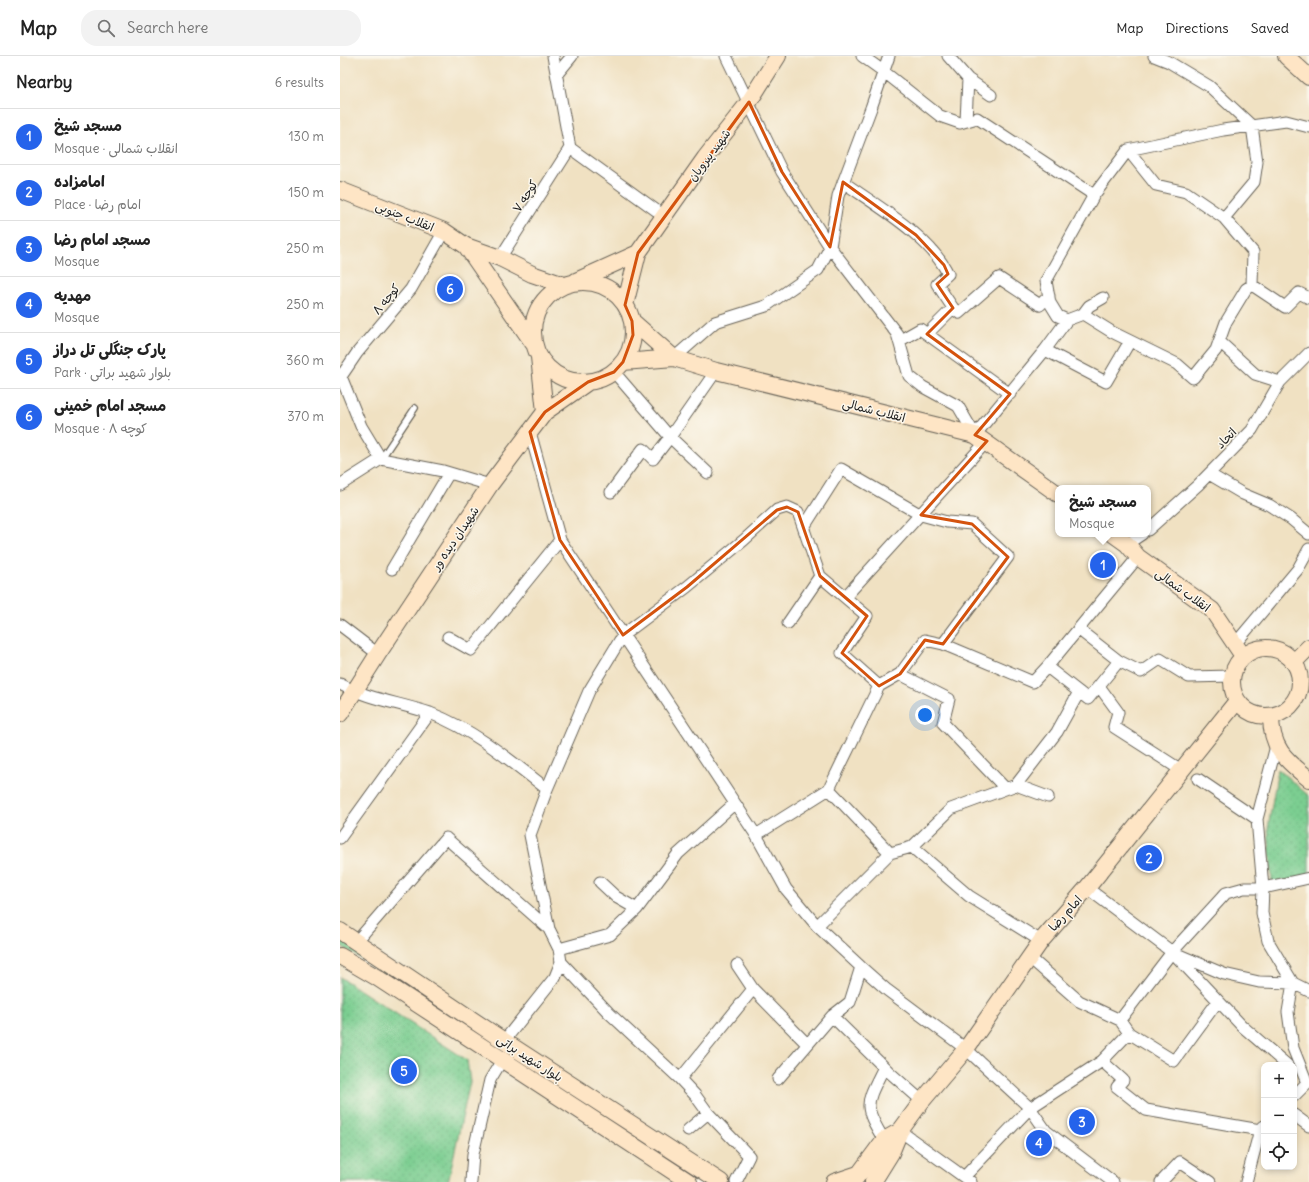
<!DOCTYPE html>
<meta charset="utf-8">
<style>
body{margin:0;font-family:Delius,"Playpen Sans Arabic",sans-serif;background:#f2f2f2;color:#222}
.controls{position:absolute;right:12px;bottom:12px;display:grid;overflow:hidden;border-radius:8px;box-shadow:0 2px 6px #0003}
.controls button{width:36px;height:36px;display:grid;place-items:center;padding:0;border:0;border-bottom:1px solid #e0e0e0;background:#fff;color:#222;font:20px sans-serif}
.you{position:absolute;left:585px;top:659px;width:14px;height:14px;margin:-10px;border:3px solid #fff;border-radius:50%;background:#1a73e8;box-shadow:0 0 0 6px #1a73e833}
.badge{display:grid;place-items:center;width:26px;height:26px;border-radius:50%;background:#2563eb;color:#fff;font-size:13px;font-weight:700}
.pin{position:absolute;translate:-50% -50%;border:2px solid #fff;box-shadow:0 1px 4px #0006}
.popup{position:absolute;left:715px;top:429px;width:96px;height:52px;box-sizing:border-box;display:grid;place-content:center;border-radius:8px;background:#fff;filter:drop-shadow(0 1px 3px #0005);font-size:13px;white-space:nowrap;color:#767676}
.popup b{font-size:15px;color:#222}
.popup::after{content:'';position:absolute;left:50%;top:100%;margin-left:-8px;border:8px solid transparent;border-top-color:#fff}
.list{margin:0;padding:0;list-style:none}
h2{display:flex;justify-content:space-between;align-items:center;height:52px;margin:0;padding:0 16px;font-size:17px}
h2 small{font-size:13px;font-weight:400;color:#767676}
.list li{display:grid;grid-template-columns:26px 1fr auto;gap:12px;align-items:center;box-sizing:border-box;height:56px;padding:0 16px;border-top:1px solid #e0e0e0}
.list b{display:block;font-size:15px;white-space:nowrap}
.list p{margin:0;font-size:13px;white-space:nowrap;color:#767676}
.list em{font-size:13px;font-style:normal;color:#767676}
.icon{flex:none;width:22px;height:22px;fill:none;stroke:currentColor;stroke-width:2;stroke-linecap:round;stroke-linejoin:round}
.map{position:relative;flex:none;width:969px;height:1126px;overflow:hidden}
header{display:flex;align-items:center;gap:24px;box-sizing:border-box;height:56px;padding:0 20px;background:#fff;border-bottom:1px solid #e0e0e0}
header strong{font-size:19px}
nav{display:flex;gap:22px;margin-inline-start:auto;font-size:14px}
.search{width:280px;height:36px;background:#f2f2f2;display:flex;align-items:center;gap:10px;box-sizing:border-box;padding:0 14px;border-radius:16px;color:#767676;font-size:15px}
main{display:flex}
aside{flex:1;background:#fff}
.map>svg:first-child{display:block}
.grass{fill:url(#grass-dots);stroke:#4c7556}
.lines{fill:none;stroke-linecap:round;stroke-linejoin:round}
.lane-casing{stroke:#666156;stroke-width:8}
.street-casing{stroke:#666156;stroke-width:13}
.secondary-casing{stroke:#666156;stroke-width:18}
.lane{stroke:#fff;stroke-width:5.5}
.street{stroke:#fff;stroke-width:11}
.secondary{stroke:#fee5c5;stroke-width:16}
.marked{fill:none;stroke:#d4530e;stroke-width:3;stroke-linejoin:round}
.labels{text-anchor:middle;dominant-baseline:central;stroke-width:3;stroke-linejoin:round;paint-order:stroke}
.street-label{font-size:12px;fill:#1c1c1c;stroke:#fbf7ec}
</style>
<header>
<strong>Map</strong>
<div class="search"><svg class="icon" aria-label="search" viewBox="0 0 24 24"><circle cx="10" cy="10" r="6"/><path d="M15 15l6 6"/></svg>Search here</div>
<nav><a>Map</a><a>Directions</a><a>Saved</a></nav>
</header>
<main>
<aside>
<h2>Nearby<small>6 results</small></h2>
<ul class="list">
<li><span class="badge">1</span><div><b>مسجد شیخ</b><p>Mosque · انقلاب شمالی</p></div><em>130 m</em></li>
<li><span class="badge">2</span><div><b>امامزاده</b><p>Place · امام رضا</p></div><em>150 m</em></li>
<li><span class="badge">3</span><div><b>مسجد امام رضا</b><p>Mosque</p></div><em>250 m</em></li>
<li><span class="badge">4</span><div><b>مهدیه</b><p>Mosque</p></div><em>250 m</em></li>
<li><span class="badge">5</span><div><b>پارک جنگلی تل دراز</b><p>Park · بلوار شهید براتی</p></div><em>360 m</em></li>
<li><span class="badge">6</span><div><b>مسجد امام خمینی</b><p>Mosque · کوچه ۸</p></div><em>370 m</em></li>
</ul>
</aside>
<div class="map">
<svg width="969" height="1126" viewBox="0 0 969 1126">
<defs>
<pattern id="grass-dots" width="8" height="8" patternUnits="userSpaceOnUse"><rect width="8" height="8" fill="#7bce91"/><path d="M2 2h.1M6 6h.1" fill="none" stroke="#6ab07c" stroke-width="1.8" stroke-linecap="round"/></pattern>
</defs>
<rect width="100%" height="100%" fill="#fbf7ec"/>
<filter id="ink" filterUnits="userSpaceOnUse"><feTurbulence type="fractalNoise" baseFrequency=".025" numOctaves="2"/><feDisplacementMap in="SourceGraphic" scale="8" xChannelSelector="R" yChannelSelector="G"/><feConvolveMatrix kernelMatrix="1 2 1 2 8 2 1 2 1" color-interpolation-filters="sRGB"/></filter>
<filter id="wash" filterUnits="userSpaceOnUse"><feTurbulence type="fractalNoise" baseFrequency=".012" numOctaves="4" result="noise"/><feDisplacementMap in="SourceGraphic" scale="16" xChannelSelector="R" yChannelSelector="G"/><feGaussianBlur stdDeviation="0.9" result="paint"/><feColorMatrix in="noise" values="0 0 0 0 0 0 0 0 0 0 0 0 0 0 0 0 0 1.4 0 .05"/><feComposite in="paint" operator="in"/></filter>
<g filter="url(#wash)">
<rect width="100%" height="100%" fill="#f0e1c2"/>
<path class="grass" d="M938 713 969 740V821L932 827 928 772Z
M0 883 370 1126H360L328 1105 0 889Z
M0 921 127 1004 130 1026 108 1126H0Z"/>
</g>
<g filter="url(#ink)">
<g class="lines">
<defs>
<path id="lane" d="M41 403 75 352"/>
<path id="street" d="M213 0 230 92 324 160
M386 0 442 116 490 191 557 278 569 320 583 331 618 350 635 379 705 294 727 264 718 260 710 247 706 225 754 139 788 94 883 74 946 65 969 71
M522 0 543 15 600 60 620 67 637 62 754 139
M608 0 628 23 626 65
M217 18 232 0
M628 23 651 39
M788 94 816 129 846 136 884 162 914 126 917 106 912 70 869 30 829 6 814 0
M503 126C537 150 590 180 608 218L597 228 613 252
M884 162 913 196 912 229 945 251 959 237 969 242
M160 202 230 92
M743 258 749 250 763 242
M727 264 743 258 772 276 837 308 853 322 876 294 886 266 906 233 912 229
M587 278 613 252 619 257 659 222 700 249 709 240
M559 285 580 273 670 338
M880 286 915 318 940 326
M705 294 766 326 790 285
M334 302 375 266 426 250 478 214 490 191 498 140 531 52 549 0
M274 316 330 381 368 417
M0 318 21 370 41 403
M0 322 17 297 71 233 104 175
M190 376 220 484 416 779 446 833 477 870 521 911 547 934 626 993 690 1052 706 1075 773 1126
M869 418 903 438 929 449 951 463 969 478
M0 429 41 403 103 415 150 429
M271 436 303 393 313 403 330 381 376 315
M464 471 501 413 581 459 607 466 632 468 668 501 603 588
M808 474 858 429 912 374 940 326 969 297
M787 488 802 478
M52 513 109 417
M505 541 647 385
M448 567 480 520
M0 569 38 598
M738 573 779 605 801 616 820 603 849 621 892 620
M108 581 131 594 220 484
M895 588 958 513 969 493
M707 611 748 643 779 605
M560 618 609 643 603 667 665 732
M0 628C28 643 60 647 90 657 134 674 170 704 207 733L190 779 209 873 219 893
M539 630 560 618 585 584 603 588 693 626 707 611 798 501
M759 630 778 656 774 671 841 714
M936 690 917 763 923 832 969 822
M858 723 917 763
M676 729 717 676 739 636
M207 733 249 635 283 579 347 531 404 484 437 454 447 451 458 456 480 520 527 560 502 597 539 630 489 733 416 779
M489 733 550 797
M0 782 90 657
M572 791 629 840 701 885
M260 826 276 841 297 853
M747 832 832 896 886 837 904 832H923L922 857 928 885 953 927 969 935
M477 870 550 797 572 791 611 753 676 729 708 741
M16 886 106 782 209 873
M832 896 884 918 919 926 953 927 948 956 953 992 967 1027 954 1040
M835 899 902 970 947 1009
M689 901 739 945 780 964 832 896
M221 906 269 957 340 1023 355 1039 368 1057 409 1100 396 1126
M397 909 413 933 467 988
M492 960 548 1015 582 1045
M780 964 789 977 834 1005 878 945
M164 985 215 921 221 906 219 893 270 879 297 853 338 798 394 748
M762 1005 789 977
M544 1011C526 1048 522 1048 544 1084
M340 1023 413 933
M438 1023 492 960 510 946 521 911
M954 1059 969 1070
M348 1074 368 1057
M560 1075 631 1126
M625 1120 690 1052 762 1005 783 1024 777 1031 806 1054 920 1074
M131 1126 133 1098 150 1024 162 1004
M821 1126 840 1106 870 1126
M906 1126 920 1074 924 1070"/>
<path id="secondary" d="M946 0 969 21
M0 134 104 175 126 190 160 202 192 218 224 229
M126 190 193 287
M236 225 298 197
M193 276a50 50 0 1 1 100 0a50 50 0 1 1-100 0Z
M285 249 298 197 365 102 409 46 438 0
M292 265 334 302
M199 301 205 356
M283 306 334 302 376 315 635 379 718 438
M773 478 787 488 798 501 872 554 903 600
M892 626a34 34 0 1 1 68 0a34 34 0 1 1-68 0Z
M954 606 969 591
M0 658 38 598 150 429 205 356 248 326
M931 660C931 693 946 704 969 723
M0 875 164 985 381 1126
M0 900 36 921 349 1126
M494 1126 518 1118
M513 1126 544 1084 560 1075
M533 1126 551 1097 560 1075 582 1045 626 993 701 885 747 832 897 645"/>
</defs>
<use href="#lane" class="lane-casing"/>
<use href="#street" class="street-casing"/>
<use href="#secondary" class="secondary-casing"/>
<use href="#lane" class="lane"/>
<use href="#street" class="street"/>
<use href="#secondary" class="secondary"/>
</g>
</g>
<path class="marked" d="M409 46 442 116 490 191 503 126 576 179 604 209 608 218 597 228 613 252 587 278 670 338 635 379 647 385 581 459 632 468 668 501 603 588 585 584 560 618 539 630 502 597 527 560 480 520 458 456 447 451 437 454 347 531 283 579 220 484 190 376 205 356 248 326 274 316 283 306 293 279 292 265 285 249 298 197Z"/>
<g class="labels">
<g class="street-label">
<text transform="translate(369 99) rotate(-53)">شهید پیرویان</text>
<text transform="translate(185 140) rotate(-57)">کوچه ۷</text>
<text transform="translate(65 160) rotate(22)">انقلاب جنوبی</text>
<text transform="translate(46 243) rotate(-50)">کوچه ۸</text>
<text transform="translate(534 354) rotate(14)">انقلاب شمالی</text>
<text transform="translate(886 382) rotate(-45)">اتحاد</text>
<text transform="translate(115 482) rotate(-56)">شهیدان دیده ور</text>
<text transform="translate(843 534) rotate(36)">انقلاب شمالی</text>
<text transform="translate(725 857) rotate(-48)">امام رضا</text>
<text transform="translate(190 1002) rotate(33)">بلوار شهید براتی</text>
</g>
</g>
</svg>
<div class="controls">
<button>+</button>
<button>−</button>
<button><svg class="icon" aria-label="locate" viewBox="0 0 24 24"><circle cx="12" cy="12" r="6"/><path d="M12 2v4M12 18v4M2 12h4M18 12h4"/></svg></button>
</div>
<div class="you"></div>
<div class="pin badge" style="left:763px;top:509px">1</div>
<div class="popup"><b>مسجد شیخ</b>Mosque</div>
<div class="pin badge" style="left:809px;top:802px">2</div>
<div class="pin badge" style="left:742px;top:1066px">3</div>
<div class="pin badge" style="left:699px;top:1087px">4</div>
<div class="pin badge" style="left:64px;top:1015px">5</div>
<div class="pin badge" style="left:110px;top:233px">6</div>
</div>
</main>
